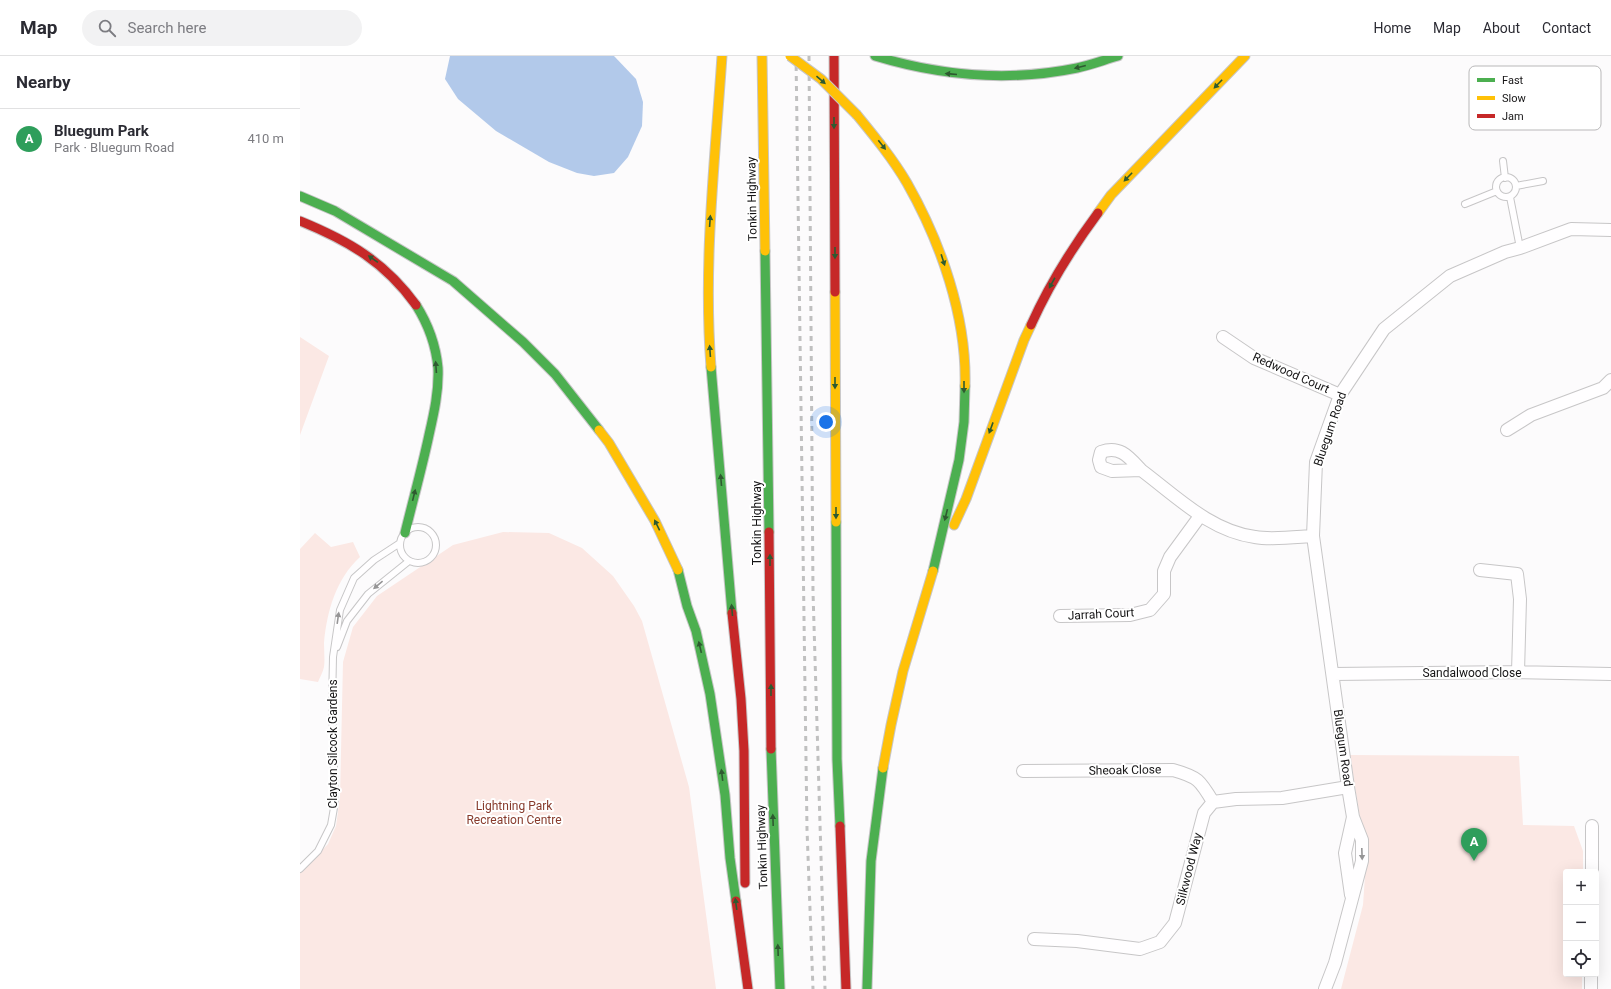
<!DOCTYPE html>
<meta charset="utf-8">
<style>
body{margin:0;font-family:Roboto,sans-serif;background:#f2f2f3;color:#2b2b33}
.controls{position:absolute;right:12px;bottom:12px;display:grid;overflow:hidden;border-radius:4px;box-shadow:0 4px 16px #0002}
.controls button{width:36px;height:36px;display:grid;place-items:center;padding:0;border:0;border-bottom:1px solid #e1e1e2;background:#fff;color:#2b2b33;font:20px sans-serif}
.you{position:absolute;left:526px;top:366px;width:14px;height:14px;margin:-10px;border:3px solid #fff;border-radius:50%;background:#1a73e8;box-shadow:0 0 0 6px #1a73e833}
.badge{display:grid;place-items:center;width:26px;height:26px;border-radius:50%;background:#666566;color:#fff;font-size:13px;font-weight:700}
.pin{position:absolute;translate:-50% -33px;filter:drop-shadow(0 1px 2px #0008)}
.pin::after{content:'';position:absolute;top:21px;width:14px;height:12px;background:inherit;clip-path:polygon(0 0,100% 0,50% 100%)}
.list{margin:0;padding:0;list-style:none}
h2{display:flex;justify-content:space-between;align-items:center;height:52px;margin:0;padding:0 16px;font-size:17px}
h2 small{font-size:13px;font-weight:400;color:#7c7c81}
.list li{display:grid;grid-template-columns:26px 1fr auto;gap:12px;align-items:center;box-sizing:border-box;height:60px;padding:0 16px;border-top:1px solid #e1e1e2}
.list b{display:block;font-size:15px;white-space:nowrap}
.list p{margin:0;font-size:13px;white-space:nowrap;color:#7c7c81}
.list em{font-size:13px;font-style:normal;color:#7c7c81}
.icon{flex:none;width:22px;height:22px;fill:none;stroke:currentColor;stroke-width:2;stroke-linecap:round;stroke-linejoin:round}
.map{position:relative;flex:none;width:1311px;height:933px;overflow:hidden}
header{display:flex;align-items:center;gap:24px;box-sizing:border-box;height:56px;padding:0 20px;background:#fff;border-bottom:1px solid #e1e1e2}
header strong{font-size:19px}
nav{display:flex;gap:22px;margin-inline-start:auto;font-size:14px}
.search{width:280px;height:36px;background:#f2f2f3;display:flex;align-items:center;gap:10px;box-sizing:border-box;padding:0 14px;border-radius:22px;color:#7c7c81;font-size:15px}
main{display:flex}
aside{flex:1;background:#fff}
.map>svg:first-child{display:block}
.green{fill:#fbe8e4}
.water{fill:#b2c9ea}
.lines{fill:none;stroke-linecap:round;stroke-linejoin:round}
.lane-casing{stroke:#c7c6c7;stroke-width:8}
.street-casing{stroke:#c7c6c7;stroke-width:14}
.fast-casing{stroke:#c7c6c7;stroke-width:11}
.slow-casing{stroke:#c7c6c7;stroke-width:11}
.jam-casing{stroke:#c7c6c7;stroke-width:11}
.lane{stroke:#fffeff;stroke-width:6}
.street{stroke:#fffeff;stroke-width:12}
.fast{stroke:#4caf50;stroke-width:9}
.slow{stroke:#ffc107;stroke-width:9}
.jam{stroke:#c62828;stroke-width:9}
.rail{stroke:#c0c0c0;stroke-width:3;stroke-dasharray:5 5;stroke-linecap:butt}
.slow-bridge-casing{stroke:#c7c6c7;stroke-width:11;stroke-linecap:butt}
.slow-bridge{stroke:#ffc107;stroke-width:9}
.oneway{fill:#2e5a30}
.oneway2{fill:#969596}
.labels{text-anchor:middle;dominant-baseline:central;stroke-width:4;stroke-linejoin:round;paint-order:stroke}
.street-label{font-size:12px;fill:#151415;stroke:#fff}
.park-label{font-size:12px;fill:#873b2c;stroke:#fff}
.key{fill:#fff;stroke:#b9b8b9;stroke-width:1}
.key-label{font-size:11px;fill:#151415}
</style>
<header>
<strong>Map</strong>
<div class="search"><svg class="icon" aria-label="search" viewBox="0 0 24 24"><circle cx="10" cy="10" r="6"/><path d="M15 15l6 6"/></svg>Search here</div>
<nav><a>Home</a><a>Map</a><a>About</a><a>Contact</a></nav>
</header>
<main>
<aside>
<h2>Nearby<small></small></h2>
<ul class="list">
<li><span class="badge" style="background:#2e9e5b">A</span><div><b>Bluegum Park</b><p>Park · Bluegum Road</p></div><em>410 m</em></li>
</ul>
</aside>
<div class="map">
<svg width="1311" height="933" viewBox="0 0 1311 933">
<rect width="100%" height="100%" fill="#fcfbfc"/>
<path class="green" d="M0 281 29 300 0 379Z
M203 476 249 477 282 492 313 520 334 550 342 565 389 731 416 933H0V817L28 788 36 770 40 741 43 606 53 571 77 540 153 489Z
M15 477 31 491 53 486 60 501C36 523 27 555 24 587 24 595 25 604 24 611 23 616 20 621 18 626L0 623V493Z
M1050 699 1219 700 1223 769 1274 770 1283 795V816H1266V918H1282V933H1041L1063 849 1067 791 1062 775Z"/>
<path class="water" d="M150 0H314L336 23 343 46 342 70 328 101 314 117 294 120 277 117 249 106 196 75 158 43 145 23Z"/>
<g class="lines">
<defs>
<path id="lane" d="M1203 105 1205 122
M1196 131a10 10 0 1 1 20 0a10 10 0 1 1-20 0Z
M1216 130 1243 125
M1210 141 1220 192
M1165 148 1197 135
M100 489a18 18 0 1 1 36 0a18 18 0 1 1-36 0Z
M37 591 47 565 68 538 109 505
M0 813 18 795 31 769 35 746 32 649 33 601 40 554 54 522 74 504 100 487"/>
<path id="street" d="M923 281 954 302 1040 339
M1207 374 1231 359 1303 332 1311 324
M841 414C829 401 820 389 801 396L799 404 801 411 812 415 841 414C876 440 910 475 955 481 971 484 996 481 1013 480
M1180 514 1217 518 1220 543 1218 616
M760 560 830 559 850 554 864 538V515L870 501 900 460
M1033 618 1218 616 1311 618
M723 715 873 714C898 721 900 724 913 746
M1292 770V816
M1051 839 1045 797 1053 761
M734 883 777 885 840 893 860 886 875 867 904 757 913 746 936 743 982 742 1048 731
M1025 933 1035 907 1062 805V784L1053 761 1048 731 1013 480 1016 406 1040 339 1084 273 1150 220 1205 196 1220 192 1271 173 1311 174
M1291 933V918"/>
<path id="fast" d="M575 0C641 20 709 26 777 12 791 9 804 4 818 0
M0 140 35 155 153 225 223 286 255 318 299 374
M465 195 469 476
M411 311 432 557
M536 466 537 703 540 770
M105 477C113 444 122 412 129 379 134 357 139 335 138 312 136 290 128 268 116 249
M378 514 387 550 396 575 410 638 425 739 430 802 436 845
M633 515 659 404 664 366 665 330
M471 693 480 933
M567 933 571 805 583 712"/>
<path id="slow" d="M462 0 465 195
M557 59C575 81 593 103 607 127 641 187 667 261 665 330
M798 157 811 139 945 0
M535 236 536 466
M411 311C403 207 415 104 422 0
M299 374 309 387 355 465 378 514
M654 469 666 443 724 284 731 269
M583 712 591 669 603 615 633 515"/>
<path id="jam" d="M534 0 535 236
M0 165C49 185 85 206 116 249
M731 269C749 229 772 192 798 157
M469 476 471 693
M432 557 441 643 444 695 445 827
M540 770 546 933
M436 845 448 933"/>
</defs>
<use href="#lane" class="lane-casing"/>
<use href="#street" class="street-casing"/>
<use href="#fast" class="fast-casing"/>
<use href="#slow" class="slow-casing"/>
<use href="#jam" class="jam-casing"/>
<use href="#lane" class="lane"/>
<use href="#street" class="street"/>
<use href="#fast" class="fast"/>
<use href="#slow" class="slow"/>
<use href="#jam" class="jam"/>
<path class="rail" d="M496 0 507 773 513 933
M509 0 513 536 525 933"/>
<defs>
<path id="slow-bridge" d="M490 0 521 23 557 59"/>
</defs>
<use href="#slow-bridge" class="slow-bridge-casing"/>
<use href="#slow-bridge" class="slow-bridge"/>
</g>
<defs><path id="oneway-solid" d="M-6-.8H1V-3.2L6.5 0L1 3.2V.8H-6Z"/></defs>
<g class="oneway">
<use href="#oneway-solid" transform="translate(780 11) rotate(166)"/>
<use href="#oneway-solid" transform="translate(651 18) rotate(-175)"/>
<use href="#oneway-solid" transform="translate(521 24) rotate(41)"/>
<use href="#oneway-solid" transform="translate(918 28) rotate(134)"/>
<use href="#oneway-solid" transform="translate(534 67) rotate(90)"/>
<use href="#oneway-solid" transform="translate(582 89) rotate(52)"/>
<use href="#oneway-solid" transform="translate(828 121) rotate(134)"/>
<use href="#oneway-solid" transform="translate(410 165) rotate(-86)"/>
<use href="#oneway-solid" transform="translate(535 197) rotate(90)"/>
<use href="#oneway-solid" transform="translate(73 203) rotate(-145)"/>
<use href="#oneway-solid" transform="translate(643 204) rotate(72)"/>
<use href="#oneway-solid" transform="translate(752 227) rotate(119)"/>
<use href="#oneway-solid" transform="translate(410 295) rotate(-94)"/>
<use href="#oneway-solid" transform="translate(136 311) rotate(-94)"/>
<use href="#oneway-solid" transform="translate(535 327) rotate(90)"/>
<use href="#oneway-solid" transform="translate(664 331) rotate(90)"/>
<use href="#oneway-solid" transform="translate(691 372) rotate(110)"/>
<use href="#oneway-solid" transform="translate(421 424) rotate(-95)"/>
<use href="#oneway-solid" transform="translate(114 439) rotate(-76)"/>
<use href="#oneway-solid" transform="translate(536 457) rotate(90)"/>
<use href="#oneway-solid" transform="translate(646 459) rotate(104)"/>
<use href="#oneway-solid" transform="translate(357 469) rotate(-116)"/>
<use href="#oneway-solid" transform="translate(470 504) rotate(-90)"/>
<use href="#oneway-solid" transform="translate(432 554) rotate(-95)"/>
<use href="#oneway-solid" transform="translate(400 591) rotate(-103)"/>
<use href="#oneway-solid" transform="translate(471 634) rotate(-90)"/>
<use href="#oneway-solid" transform="translate(422 719) rotate(-97)"/>
<use href="#oneway-solid" transform="translate(473 764) rotate(-92)"/>
<use href="#oneway-solid" transform="translate(436 848) rotate(-98)"/>
<use href="#oneway-solid" transform="translate(478 894) rotate(-92)"/>
</g>
<g class="oneway2">
<use href="#oneway-solid" transform="translate(78 529) rotate(140)"/>
<use href="#oneway-solid" transform="translate(38 562) rotate(-82)"/>
<use href="#oneway-solid" transform="translate(1062 798) rotate(88)"/>
</g>
<g class="labels">
<g class="street-label">
<text transform="translate(452 143) rotate(-91)">Tonkin Highway</text>
<text transform="translate(991 317) rotate(24)">Redwood Court</text>
<text transform="translate(1030 373) rotate(-71)">Bluegum Road</text>
<text transform="translate(457 467) rotate(-90)">Tonkin Highway</text>
<text transform="translate(801 558) rotate(-3)">Jarrah Court</text>
<text x="1172" y="617">Sandalwood Close</text>
<text transform="translate(33 688) rotate(-90)">Clayton Silcock Gardens</text>
<text transform="translate(1043 692) rotate(82)">Bluegum Road</text>
<text transform="translate(825 714) rotate(-1)">Sheoak Close</text>
<text transform="translate(462 791) rotate(-92)">Tonkin Highway</text>
<text transform="translate(889 813) rotate(-76)">Silkwood Way</text>
</g>
<g class="park-label">
<text x="214" y="750">Lightning Park<tspan x="214" dy="14">Recreation Centre</tspan></text>
</g>
</g>
<rect x="1169" y="10" width="132" height="64" rx="6" class="key"/>
<rect x="1177" y="22" width="18" height="4" fill="#4caf50"/>
<rect x="1177" y="40" width="18" height="4" fill="#ffc107"/>
<rect x="1177" y="58" width="18" height="4" fill="#c62828"/>
<g class="key-label">
<text x="1202" y="28">Fast</text>
<text x="1202" y="46">Slow</text>
<text x="1202" y="64">Jam</text>
</g>
</svg>
<div class="controls">
<button>+</button>
<button>−</button>
<button><svg class="icon" aria-label="locate" viewBox="0 0 24 24"><circle cx="12" cy="12" r="6"/><path d="M12 2v4M12 18v4M2 12h4M18 12h4"/></svg></button>
</div>
<div class="you"></div>
<div class="pin badge" style="left:1174px;top:805px;background:#2e9e5b">A</div>
</div>
</main>
